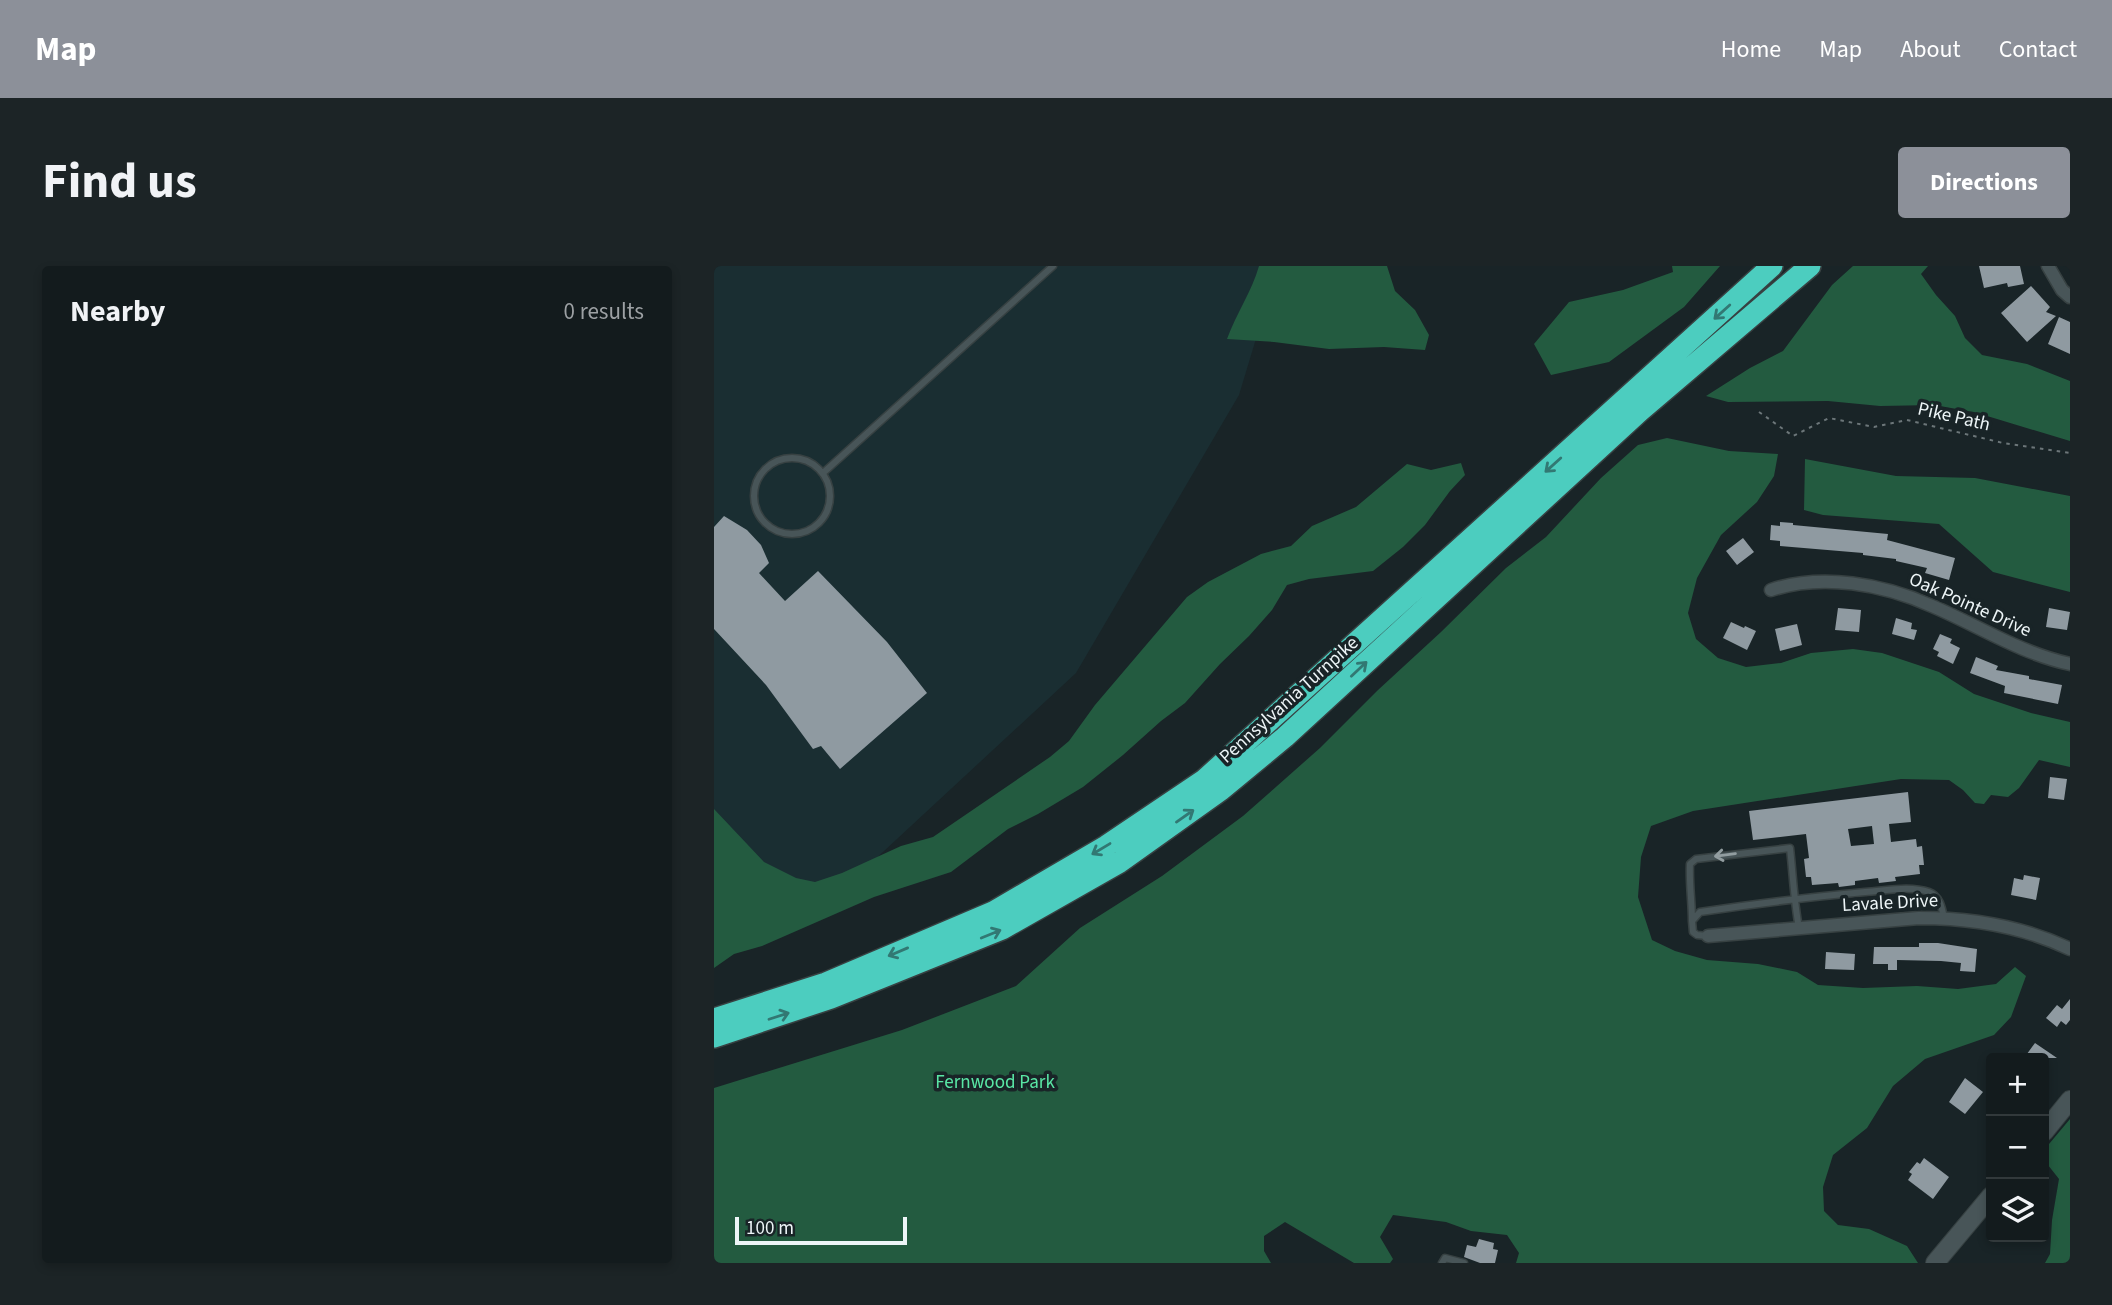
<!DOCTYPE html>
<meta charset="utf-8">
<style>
body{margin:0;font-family:"Source Sans 3",sans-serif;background:#1c2426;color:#f1f3f6}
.controls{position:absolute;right:21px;bottom:21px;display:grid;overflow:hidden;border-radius:7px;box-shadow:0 4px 10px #0003}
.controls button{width:63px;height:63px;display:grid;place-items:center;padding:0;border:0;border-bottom:2px solid #32393b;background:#131b1d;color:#f1f3f6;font:35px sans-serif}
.scale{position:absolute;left:21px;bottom:18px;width:172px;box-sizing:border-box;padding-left:7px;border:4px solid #edf5f7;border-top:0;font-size:19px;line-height:24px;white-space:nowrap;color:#edf5f7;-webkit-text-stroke:5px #192427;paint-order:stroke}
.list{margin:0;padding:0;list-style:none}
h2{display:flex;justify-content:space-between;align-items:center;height:91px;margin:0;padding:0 28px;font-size:30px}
h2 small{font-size:23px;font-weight:400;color:#9da1a4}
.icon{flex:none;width:38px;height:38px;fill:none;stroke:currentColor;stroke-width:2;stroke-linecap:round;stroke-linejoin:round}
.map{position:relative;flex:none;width:1356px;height:997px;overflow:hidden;border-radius:7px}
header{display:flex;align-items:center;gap:42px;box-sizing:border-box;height:98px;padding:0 35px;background:#8c9099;color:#fff}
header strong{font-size:33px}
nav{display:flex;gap:38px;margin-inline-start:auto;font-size:24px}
.intro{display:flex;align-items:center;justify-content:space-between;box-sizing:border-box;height:168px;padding:0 42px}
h1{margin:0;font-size:49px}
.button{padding:18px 32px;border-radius:7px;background:#8c9099;color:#fff;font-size:24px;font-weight:700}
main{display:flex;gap:42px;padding:0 42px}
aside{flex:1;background:#131b1d;border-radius:7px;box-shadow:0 4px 10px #0003}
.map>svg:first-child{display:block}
.built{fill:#1a2e32}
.forest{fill:#235b40}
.building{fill:#8f9aa1;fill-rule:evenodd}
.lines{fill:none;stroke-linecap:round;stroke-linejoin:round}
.service-casing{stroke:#374142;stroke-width:9}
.minor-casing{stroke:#374142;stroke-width:15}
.secondary-casing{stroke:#374142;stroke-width:20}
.motorway-casing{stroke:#374142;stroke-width:24}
.path{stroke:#6c7679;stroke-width:2;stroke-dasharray:3.5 5;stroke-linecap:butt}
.service{stroke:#485558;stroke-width:6}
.minor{stroke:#485558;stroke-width:12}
.secondary{stroke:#485558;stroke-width:18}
.motorway{stroke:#4ccdbf;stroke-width:21}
.oneway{stroke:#327873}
.oneway2{stroke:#929da0}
.labels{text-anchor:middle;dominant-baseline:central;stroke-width:7;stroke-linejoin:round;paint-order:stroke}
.street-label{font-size:19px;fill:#edf5f7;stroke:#192427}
.park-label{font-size:19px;fill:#59e6a5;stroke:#192427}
</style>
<header>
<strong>Map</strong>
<nav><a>Home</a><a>Map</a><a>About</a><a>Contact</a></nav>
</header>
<div class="intro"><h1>Find us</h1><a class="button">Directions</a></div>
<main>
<aside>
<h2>Nearby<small>0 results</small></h2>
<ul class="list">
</ul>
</aside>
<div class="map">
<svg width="1356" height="997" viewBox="0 0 1356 997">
<rect width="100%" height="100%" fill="#192427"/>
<path class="built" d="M0 0H564L525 129 362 407 87 662 0 555Z"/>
<path class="forest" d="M545 0H673L681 25 701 44 715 69 711 84 670 81 615 83 560 76 513 73C522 48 538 25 545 0Z
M958 0H1006L970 41 895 96 837 109 820 78 855 36 909 24 959 6Z
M1139 0H1214L1207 8 1222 29 1241 50 1251 72 1268 89 1313 98 1356 115V175L1260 146 1220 139 1166 140 1114 135 1014 136 992 130 1036 102 1069 85 1118 19Z
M953 172 1015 185 1064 188 1060 210 1043 236 1007 269 983 312 974 347 982 373 1004 392 1032 401 1067 397 1097 387 1139 383 1168 387 1225 406 1260 428 1317 447 1356 456V501L1325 494 1305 522 1294 531 1277 529 1270 538 1261 537 1249 524 1235 514 1187 513 979 545 937 560 927 591 924 631 938 674 961 685 993 694 1044 698 1083 706 1104 719 1149 722 1203 720 1244 723 1282 718 1301 701 1312 710 1297 751 1280 769 1211 793 1179 820 1153 862 1119 889 1109 921 1110 945 1124 959 1155 963 1193 980 1204 997H802L805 987 793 969 757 965 732 956 679 949 666 971 679 993 676 997H640L571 956 550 970V985L557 997H0V822L188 764 302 720 366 662 448 610 529 550 606 482 664 424 727 366 792 302 832 271 887 212 924 179Z
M1091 193 1182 210 1261 212 1356 230V326L1279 306 1225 258 1109 249 1090 244Z
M747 197 751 209 736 225 711 259 689 281 659 305 595 313 573 319 558 344 535 370 506 398 471 437 447 455 409 489 369 521 324 548 294 563 237 606 160 631 48 680 20 688 0 702V543L50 596 82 612 101 616 128 607 187 580 219 571 336 491 355 475 381 439 473 331 494 316 547 288 577 280 598 260 642 241 693 198 717 204Z
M1356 853V997H1331L1336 988 1338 954 1345 913 1330 894V884Z"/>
<path class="building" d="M1265 0H1306L1310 18 1294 21 1293 17 1270 22Z
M1317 20 1336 41 1332 46 1342 50 1313 76 1287 47Z
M1345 51 1356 56V88L1334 78Z
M10 250 33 264 47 279 55 297 45 307 71 335 104 305 173 376 213 427 126 503 107 480 99 483 52 419 0 363V261Z
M1066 256 1079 257V259L1174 268 1173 274 1241 292 1235 314 1211 307 1213 302 1182 295V293L1149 289V287L1066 280V275L1056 274 1057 259 1066 260Z
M1029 272 1040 286 1023 299 1012 285Z
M1124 342 1147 344 1145 366 1121 364Z
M1335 342 1356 346 1353 364 1332 361Z
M1182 352 1198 357 1197 363 1203 364 1200 374 1178 368Z
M1017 356 1030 362 1031 360 1042 365 1033 384 1009 372Z
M1083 358 1088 379 1066 385 1061 363Z
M1226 368 1238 373 1236 377 1246 382 1239 398 1223 390 1225 386 1219 383Z
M1262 391 1284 400 1282 404 1315 410V413L1348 419 1344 438 1290 427 1291 420 1256 407Z
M1336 511 1353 513 1350 534 1334 532Z
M1194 526 1197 556 1175 558 1177 576 1202 573 1203 581 1208 580 1210 599H1205L1206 608 1181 611 1182 615 1165 617 1164 612 1141 615V619L1125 621 1124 617 1098 619 1097 611H1092L1090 593 1095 592 1092 568 1039 574 1035 545ZM1158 560 1160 578 1137 580 1134 563Z
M1310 609 1326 612 1322 634 1297 629 1300 612 1309 614Z
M1205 677H1224L1263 683 1261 706 1246 705 1247 697 1227 695 1183 694V704H1174V698H1159L1160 681H1205Z
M1112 686 1141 688 1140 704 1111 703Z
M1356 733V754L1352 759 1347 755 1343 761 1332 752 1343 739 1348 743Z
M1321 777 1343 792H1310Z
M1251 812 1269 826 1251 848 1235 836Z
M1210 892 1235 911 1219 933 1194 914 1198 908 1195 906 1203 896 1206 898Z
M765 973 780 977 779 983 784 984 781 997H766L750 991 753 979 762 981Z"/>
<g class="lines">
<defs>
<path id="service" d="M40 230a38 38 0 1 1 76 0a38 38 0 1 1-76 0Z
M109 207 339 0
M978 655C978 636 975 617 976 598L982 593 1076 582C1079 609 1080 636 1085 662
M994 670 983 669 979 666 978 655 986 646C1040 638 1095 631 1151 626 1171 625 1195 619 1215 626 1226 630 1228 642 1230 652
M728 997 731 992 750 997"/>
<path id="minor" d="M1334 0 1348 24 1356 31
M1057 324C1108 307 1169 318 1218 340 1265 360 1306 387 1356 398
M994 670 1205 652C1256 652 1310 661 1356 683"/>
<path id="secondary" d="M1330 866 1356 834
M1221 997 1277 930"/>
<path id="motorway" d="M0 753 112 717 279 646 392 580 490 514 1058 0
M0 771 117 732 288 663 406 596 507 524 571 471 926 145 1096 0"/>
</defs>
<use href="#service" class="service-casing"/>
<use href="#minor" class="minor-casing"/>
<use href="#secondary" class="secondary-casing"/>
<use href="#motorway" class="motorway-casing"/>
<path class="path" d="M1045 146 1079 170 1115 152 1160 161 1193 154 1289 177 1356 187"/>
<use href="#service" class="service"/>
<use href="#minor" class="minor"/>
<use href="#secondary" class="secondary"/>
<use href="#motorway" class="motorway"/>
</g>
<defs><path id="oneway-shaft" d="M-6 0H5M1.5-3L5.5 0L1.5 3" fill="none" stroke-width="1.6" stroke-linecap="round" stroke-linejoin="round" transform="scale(1.75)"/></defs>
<g class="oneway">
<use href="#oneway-shaft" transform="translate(1008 46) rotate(138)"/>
<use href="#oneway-shaft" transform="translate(839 199) rotate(138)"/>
<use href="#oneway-shaft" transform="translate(645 403) rotate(-43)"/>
<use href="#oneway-shaft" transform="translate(471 550) rotate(-35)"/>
<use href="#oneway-shaft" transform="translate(387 583) rotate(149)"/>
<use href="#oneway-shaft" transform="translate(277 668) rotate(-22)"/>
<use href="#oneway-shaft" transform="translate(184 686) rotate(157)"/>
<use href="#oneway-shaft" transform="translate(65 750) rotate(-18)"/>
</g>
<use class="oneway2" href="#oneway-shaft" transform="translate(1011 589) rotate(173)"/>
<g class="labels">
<g class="street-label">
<text transform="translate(1240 151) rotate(13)">Pike Path</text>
<text transform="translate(1256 339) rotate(24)">Oak Pointe Drive</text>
<text transform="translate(575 434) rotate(-42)">Pennsylvania Turnpike</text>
<text transform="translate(1176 637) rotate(-3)">Lavale Drive</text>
</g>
<g class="park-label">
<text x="281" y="816">Fernwood Park</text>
</g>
</g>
</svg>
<div class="controls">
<button>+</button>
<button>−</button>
<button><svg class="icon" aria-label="layers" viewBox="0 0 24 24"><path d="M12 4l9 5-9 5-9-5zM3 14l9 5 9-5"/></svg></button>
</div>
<div class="scale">100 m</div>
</div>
</main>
